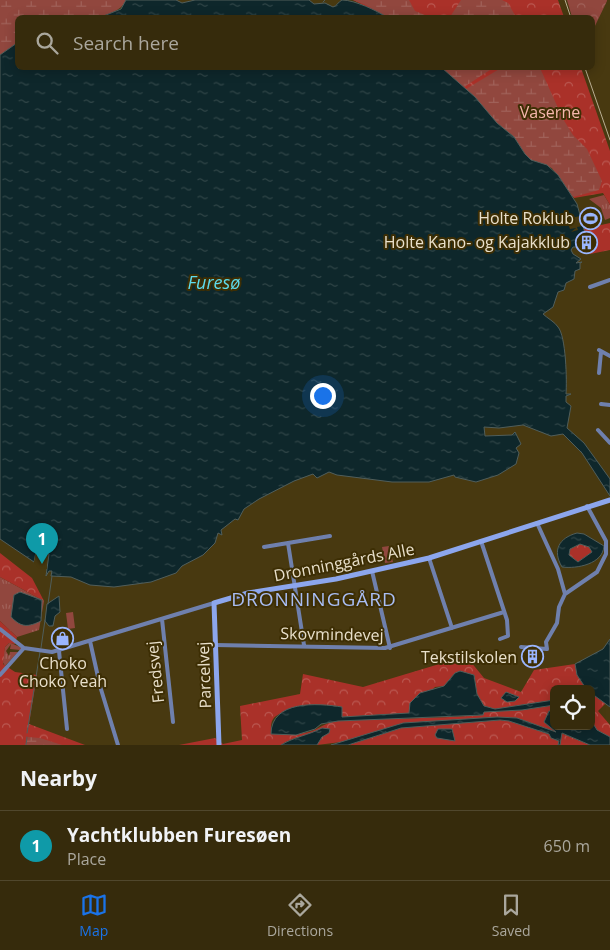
<!DOCTYPE html>
<meta charset="utf-8">
<style>
body{margin:0;font-family:"Open Sans",sans-serif;background:#41371a;color:#f1f3f6}
.controls{position:absolute;right:15px;bottom:15px;display:grid;overflow:hidden;border-radius:8px;box-shadow:0 2px 12px #0003}
.controls button{width:45px;height:45px;display:grid;place-items:center;padding:0;border:0;border-bottom:1px solid #50472d;background:#362b0c;color:#f1f3f6;font:25px sans-serif}
.you{position:absolute;left:322px;top:395px;width:18px;height:18px;margin:-12px;border:4px solid #fff;border-radius:50%;background:#1a73e8;box-shadow:0 0 0 8px #1a73e833}
.badge{display:grid;place-items:center;width:32px;height:32px;border-radius:50%;background:#1a73e8;color:#fff;font-size:16px;font-weight:700}
.pin{position:absolute;translate:-50% -41px;filter:drop-shadow(0 1px 2px #0008)}
.pin::after{content:'';position:absolute;top:26px;width:18px;height:15px;background:inherit;clip-path:polygon(0 0,100% 0,50% 100%)}
.list{margin:0;padding:0;list-style:none}
h2{display:flex;justify-content:space-between;align-items:center;height:65px;margin:0;padding:0 20px;font-size:21px}
h2 small{font-size:16px;font-weight:400;color:#aaa79d}
.list li{display:grid;grid-template-columns:32px 1fr auto;gap:15px;align-items:center;box-sizing:border-box;height:70px;padding:0 20px;border-top:1px solid #50472d}
.list b{display:block;font-size:19px;white-space:nowrap}
.list p{margin:0;font-size:16px;white-space:nowrap;color:#aaa79d}
.list em{font-size:16px;font-style:normal;color:#aaa79d}
.icon{flex:none;width:28px;height:28px;fill:none;stroke:currentColor;stroke-width:2;stroke-linecap:round;stroke-linejoin:round}
.map{position:relative;flex:none;width:610px;height:745px;overflow:hidden}
.search{position:absolute;background:#362b0c;box-shadow:0 2px 12px #0003;left:15px;right:15px;top:15px;height:55px;display:flex;align-items:center;gap:12px;box-sizing:border-box;padding:0 18px;border-radius:8px;color:#aaa79d;font-size:19px}
.sheet{height:135px;background:#362b0c}
nav{display:flex;justify-content:space-around;align-items:center;box-sizing:border-box;height:70px;border-top:1px solid #50472d;background:#362b0c;font-size:14px;color:#aaa79d}
nav a{display:grid;justify-items:center;gap:2px}
nav .on{color:#1a73e8}
.map>svg:first-child{display:block}
.grass{fill:url(#grass-tufts)}
.forest{fill:url(#forest-crowns)}
.wetland{fill:url(#wetland-marsh)}
.park{fill:url(#park-crowns)}
.pitch{fill:#91473e}
.water{fill:url(#water-ripples);stroke:#505e5b;fill-rule:evenodd}
.pier{fill:#483910}
.lines{fill:none;stroke-linecap:round;stroke-linejoin:round}
.stream{stroke:#505e5b;stroke-width:1}
.street{stroke:#6f80ad;stroke-width:4}
.secondary{stroke:#8ca6ed;stroke-width:5}
.tram{stroke:#b9ae93;stroke-width:1}
.labels{text-anchor:middle;dominant-baseline:central;stroke-width:4;stroke-linejoin:round;paint-order:stroke}
.park-label{font-size:16px;fill:#f6b7ad;stroke:#3d2e04}
.poi-label{font-size:16px;fill:#e9e0cb;stroke:#3d2e04;text-anchor:end}
.street-label{font-size:16px;fill:#e9e0cb;stroke:#3d2e04}
.water-label{font-size:18px;font-style:italic;fill:#5ddbed;stroke:#3d2e04}
.quarter-label{font-size:19px;letter-spacing:1px;fill:#a9bdf3;stroke:#3d2e04}
</style>
<div class="map">
<svg width="610" height="745" viewBox="0 0 610 745">
<defs>
<pattern id="grass-tufts" width="24" height="20" patternUnits="userSpaceOnUse" patternTransform="scale(1.25)"><rect width="24" height="20" fill="#91473e"/><path d="M3 7l-1-3M5 7V3M7 7l1-3M15 17l-1-3M17 17v-4M19 17l1-3" fill="none" stroke="#a06159"/></pattern>
<pattern id="forest-crowns" width="20" height="18" patternUnits="userSpaceOnUse" patternTransform="scale(1.25)"><rect width="20" height="18" fill="#aa3129"/><path d="M2 6a3 3 0 1 1 6 0M12 15a3 3 0 1 1 6 0" fill="none" stroke="#ba5851"/></pattern>
<pattern id="wetland-marsh" width="20" height="14" patternUnits="userSpaceOnUse" patternTransform="scale(1.25)"><rect width="20" height="14" fill="#91473e"/><path d="M1 5h8M5 5V1M11 12h8M15 12V8" fill="none" stroke="#a06159"/></pattern>
<pattern id="park-crowns" width="20" height="18" patternUnits="userSpaceOnUse" patternTransform="scale(1.25)"><rect width="20" height="18" fill="#91473e"/><path d="M2 6a3 3 0 1 1 6 0M12 15a3 3 0 1 1 6 0" fill="none" stroke="#a06159"/></pattern>
<pattern id="water-ripples" width="26" height="14" patternUnits="userSpaceOnUse" patternTransform="scale(1.25)"><rect width="26" height="14" fill="#0e272b"/><path d="M2 4q2-2 4 0t4 0M15 11q2-2 4 0t4 0" fill="none" stroke="#314648"/></pattern>
</defs>
<rect width="100%" height="100%" fill="#483910"/>
<path class="grass" d="M604 195 610 205V218L605 220 601 208 589 199Z
M0 577 44 601 39 630 17 637 0 621Z
M9 643H11L22 648 20 650 10 649 11 644 6 651 9 656 10 652H18L5 666 2 661 5 647Z"/>
<path class="forest" d="M353 0H558L564 17H387Z
M442 68H581L610 151V205L603 193 574 198 552 168Z
M610 223V250L590 254 589 237H586L583 229Z
M580 544 589 547 592 552 578 562 569 555 570 549Z
M0 553 32 578 44 601 0 577Z
M0 621 17 637 15 644 9 643 5 647 3 664 15 672 37 675 29 724 85 745H0Z
M466 656 484 678 521 692 534 670 575 664 577 675 585 687 554 689V700L495 709 484 706 477 694 474 675 455 673 444 686 435 687 409 713 341 717 342 707C322 704 294 704 276 716 270 720 271 728 271 734 283 733 297 735 309 732 319 729 326 722 337 721 386 718 433 719 482 715L483 712 522 710 554 705V711H549L544 722 556 732 517 718 497 717 403 723 349 741 317 745 322 737C308 734 293 737 281 745H179L215 738 223 744 242 740 240 706 300 694 303 674 363 687Z
M591 693 606 703 598 711 610 725V737L597 730 591 720Z
M500 720 509 721 550 734 551 738 559 741 558 745H348L401 728Z
M561 733 590 745H560Z"/>
<path class="wetland" d="M0 0H126C115 27 43 17 18 18L17 43 0 55Z
M353 0H409L415 11 430 17H387L366 5Z
M461 0H502L508 3 516 17H450Z
M442 68H493L464 87Z
M501 68H540L563 119 573 135 587 149 602 181 599 190 573 197 552 168 530 160 525 154 514 137 497 123 466 89Z
M28 737 40 738 62 745H25Z"/>
<path class="park" d="M567 0H607V1L593 30 592 18 572 17Z"/>
<path class="pitch" d="M389 546 393 562 385 563 382 547Z
M73 612 75 628 68 629 66 613Z"/>
<path class="water" d="M126 0H176L182 3 195 0H309L314 4 325 3 333 7C337 6 338 2 342 0 355 0 377 11 387 17H101L121 9Z
M17 43 18 68H442L475 97 497 123 514 137 525 154 531 160 547 165 558 175 577 204 586 237 581 238 582 247H573L571 250 573 254 581 259 576 263 582 262 580 263V269L575 271 574 279 566 283 564 290 558 292 553 307 543 314C547 318 555 322 558 327 566 336 567 381 566 394H571L566 396V402L571 406 567 428 584 443 610 479V496L582 453 563 434 551 436 523 425 499 428 484 427 485 436 512 435 515 432 521 444 516 448 519 453 516 464 498 475 476 482 455 477 454 475 429 482H392L337 475 329 472 317 478 313 474 294 481 259 499 244 509 238 520 235 519 221 530 222 535 218 533 215 543 203 555 182 566 176 573 151 582 114 587 90 585 71 577 51 576 52 571H49L46 576 49 554 36 552 34 562 0 539V55Z
M577 533 584 534 604 546C603 564 577 569 562 567 552 550 559 538 577 533ZM580 544 589 547 592 552 578 562 569 555 570 549Z
M20 592 42 600 41 621C28 627 22 628 11 617L14 595Z
M59 596 60 612 55 616 53 626H49L45 621 47 604Z
M610 639V707L591 693V689H583L585 687 577 675 575 664 603 649Z
M460 671 474 675 477 694 484 706 495 709 554 700V705L522 710 484 712 483 715 338 721 321 724 315 729 296 735 271 734C271 700 318 703 342 707V717L409 713 410 703 420 693 444 686 455 673Z
M506 692 519 697 515 701 507 702 501 698Z
M549 711H554V726H591V720L597 730 610 737V745H590L562 733 560 745H558L559 741 551 738 549 734 509 721 500 720 401 728 348 745H331L403 723 497 717 517 718 556 732 544 722Z
M322 728 330 729 329 733 322 737 317 745H281C294 737 309 735 322 728Z
M438 729H452L455 741 437 738 435 735Z"/>
<path class="pier" d="M580 216 583 226 577 227 578 230 571 232 576 228 570 229 568 224 558 227 567 223V219Z
M32 547 50 552 47 555V569H44L46 556 38 555 37 563 34 562 36 552 31 549Z"/>
<g class="lines">
<path class="stream" d="M323 2 325 0
M48 604 52 576
M41 648 45 620
M27 733 40 652
M26 745 27 737"/>
<path class="street" d="M590 287 610 280
M599 350 610 356
M599 373 601 352
M601 404 610 405
M598 430 610 443
M537 523 558 569 565 594
M481 541 507 620 508 636 500 639
M288 543 304 645
M264 547 330 536
M429 558 452 628
M372 571 390 648
M162 619 173 722
M0 629 24 648 52 652 214 603
M90 641 100 686 118 745
M215 645 385 648 504 612
M521 647 547 649 546 642 557 623 559 607 565 594 597 572 606 554V541L587 506
M59 651 67 729
M0 675 24 648"/>
<path class="secondary" d="M219 745 214 603 248 593 336 579 429 558 610 500"/>
<path class="tram" d="M565 0 571 18
M585 68 610 140"/>
</g>
<defs>
<symbol id="stadium-ring" viewBox="-11 -11 22 22"><circle r="9.5" fill="#3d2e04" stroke="#9ab5fd" stroke-width="1.5"/><path d="M0-5a6.5 5 0 1 0 0 10a6.5 5 0 1 0 0-10ZM-3.5-1.8h7v3.6h-7Z" fill="#9ab5fd"/></symbol>
<symbol id="building-ring" viewBox="-11 -11 22 22"><circle r="9.5" fill="#3d2e04" stroke="#9ab5fd" stroke-width="1.5"/><path d="M-4-6H4V6H1V3H-1V6H-4ZM-2.5-4.3h1.7v1.8h-1.7ZM.8-4.3h1.7v1.8H.8ZM-2.5-1h1.7V.8h-1.7ZM.8-1h1.7V.8H.8Z" fill="#9ab5fd"/></symbol>
<symbol id="shop-ring" viewBox="-11 -11 22 22"><circle r="9.5" fill="#3d2e04" stroke="#9ab5fd" stroke-width="1.5"/><path d="M-5-2.5h2.3a2.7 3.5 0 0 1 5.4 0H5L5.5 6h-11ZM-1.5-2.5h3a1.5 2.3 0 0 0-3 0Z" fill="#9ab5fd"/></symbol>
</defs>
<g fill-rule="evenodd">
<use href="#stadium-ring" x="578" y="206" width="25" height="25"/>
<use href="#building-ring" x="574" y="230" width="25" height="25"/>
<use href="#shop-ring" x="50" y="626" width="25" height="25"/>
<use href="#building-ring" x="520" y="644" width="25" height="25"/>
</g>
<g class="labels">
<g class="park-label">
<text x="550" y="112">Vaserne</text>
</g>
<g class="poi-label">
<text x="574" y="218">Holte Roklub</text>
<text x="570" y="242">Holte Kano- og Kajakklub</text>
<text x="517" y="657">Tekstilskolen</text>
<text x="63" y="663" text-anchor="middle">Choko<tspan x="63" dy="18">Choko Yeah</tspan></text>
</g>
<g class="street-label">
<text transform="translate(344 562) rotate(-11)">Dronninggårds Alle</text>
<text transform="translate(332 634) rotate(1)">Skovmindevej</text>
<text transform="translate(155 672) rotate(-96)">Fredsvej</text>
<text transform="translate(204 675) rotate(-92)">Parcelvej</text>
</g>
<g class="water-label">
<text x="214" y="282">Furesø</text>
</g>
<g class="quarter-label">
<text x="314" y="599">DRONNINGGÅRD</text>
</g>
</g>
</svg>
<div class="controls">
<button><svg class="icon" aria-label="locate" viewBox="0 0 24 24"><circle cx="12" cy="12" r="6"/><path d="M12 2v4M12 18v4M2 12h4M18 12h4"/></svg></button>
</div>
<div class="you"></div>
<div class="pin badge" style="left:42px;top:564px;background:#0f9aa8">1</div>
<div class="search"><svg class="icon" aria-label="search" viewBox="0 0 24 24"><circle cx="10" cy="10" r="6"/><path d="M15 15l6 6"/></svg>Search here</div>
</div>
<section class="sheet">
<h2>Nearby<small></small></h2>
<ul class="list">
<li><span class="badge" style="background:#0f9aa8">1</span><div><b>Yachtklubben Furesøen</b><p>Place</p></div><em>650 m</em></li>
</ul>
</section>
<nav>
<a class="on"><svg class="icon" aria-label="map" viewBox="0 0 24 24"><path d="M3 6l6-2 6 2 6-2v14l-6 2-6-2-6 2zM9 4v14M15 6v14"/></svg>Map</a>
<a><svg class="icon" aria-label="directions" viewBox="0 0 24 24"><path d="M12 3l9 9-9 9-9-9zM9 14v-3h6M13 9l2 2-2 2"/></svg>Directions</a>
<a><svg class="icon" aria-label="saved" viewBox="0 0 24 24"><path d="M7 4h10v16l-5-4-5 4z"/></svg>Saved</a>
</nav>
